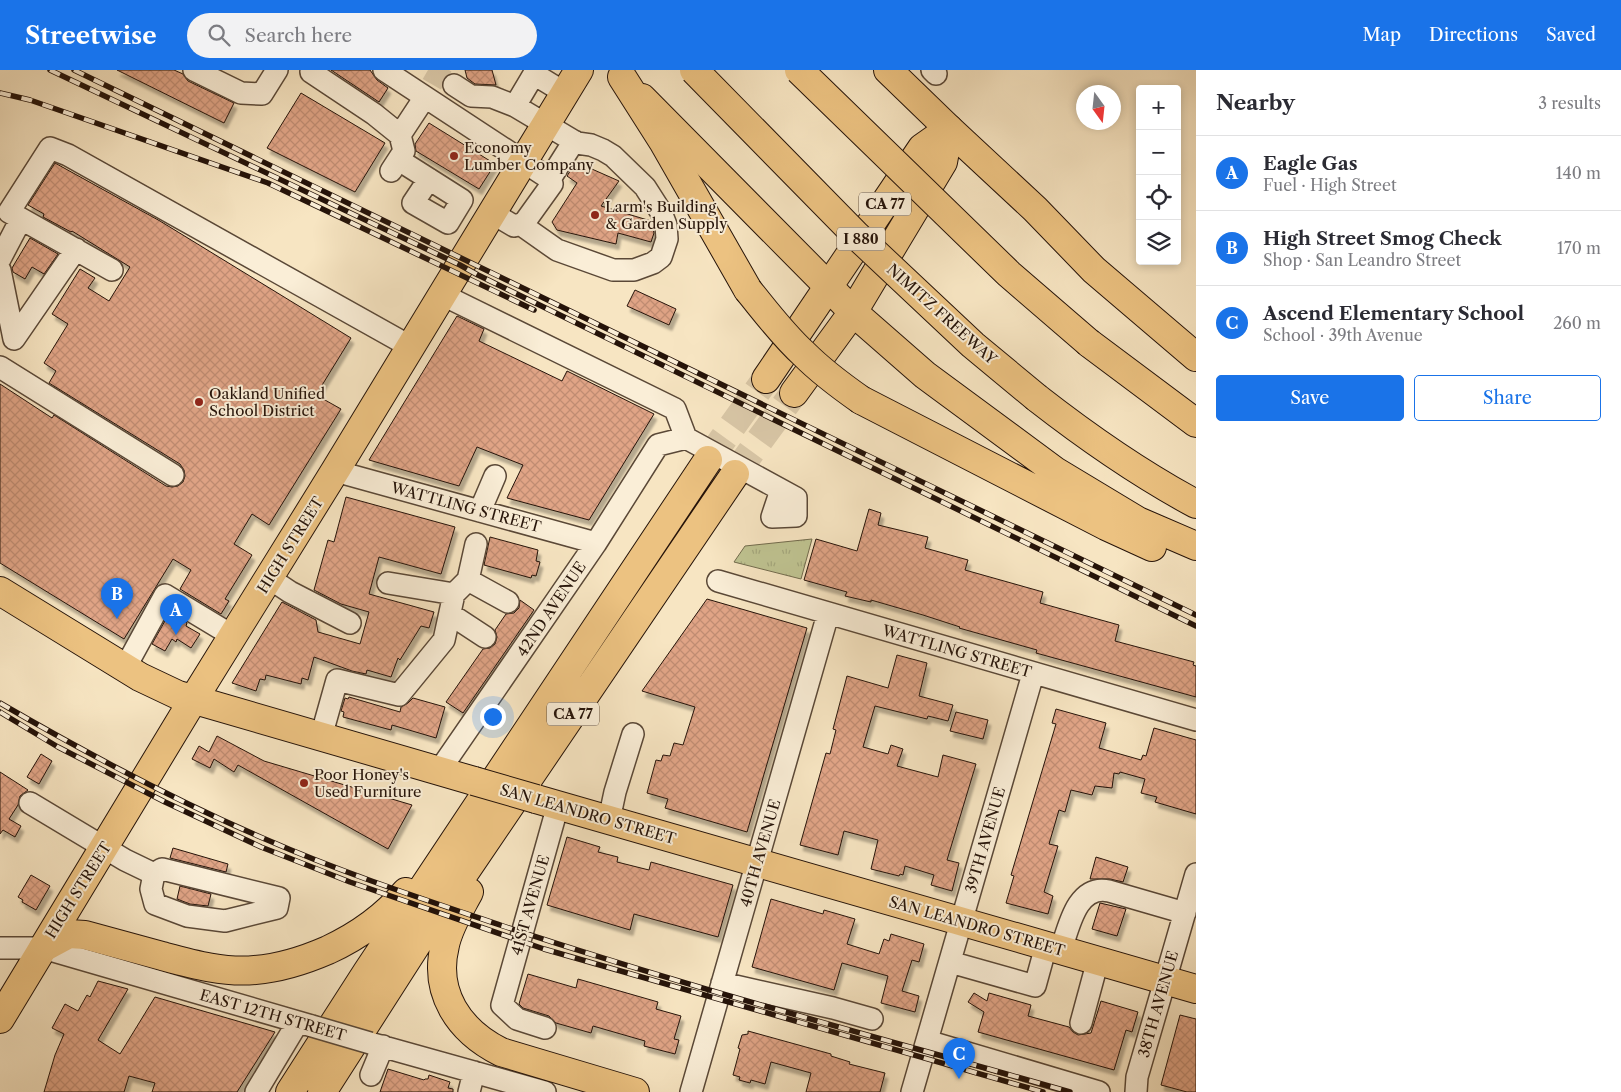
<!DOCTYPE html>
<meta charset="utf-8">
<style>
body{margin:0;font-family:"Libre Caslon Text",serif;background:#f2f2f3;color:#2b2b33}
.controls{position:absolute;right:15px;top:15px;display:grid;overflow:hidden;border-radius:5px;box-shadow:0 2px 8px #0003}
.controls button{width:45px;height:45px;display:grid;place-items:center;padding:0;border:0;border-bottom:1px solid #e1e1e2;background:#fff;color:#2b2b33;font:25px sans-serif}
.compass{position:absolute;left:1076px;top:15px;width:45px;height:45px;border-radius:50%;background:#fff;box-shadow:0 2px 8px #0003;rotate:165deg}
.you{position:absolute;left:492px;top:646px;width:18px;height:18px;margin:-12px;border:4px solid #fff;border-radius:50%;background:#1a73e8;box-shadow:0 0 0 8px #1a73e833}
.badge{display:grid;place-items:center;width:32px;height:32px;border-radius:50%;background:#1a73e8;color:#fff;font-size:16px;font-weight:700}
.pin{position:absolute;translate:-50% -41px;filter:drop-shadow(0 1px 2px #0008)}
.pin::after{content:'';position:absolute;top:26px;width:18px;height:15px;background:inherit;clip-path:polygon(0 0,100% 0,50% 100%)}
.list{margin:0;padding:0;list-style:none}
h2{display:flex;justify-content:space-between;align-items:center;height:65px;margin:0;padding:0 20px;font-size:21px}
h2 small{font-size:16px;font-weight:400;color:#7c7c81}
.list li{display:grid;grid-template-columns:32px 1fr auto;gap:15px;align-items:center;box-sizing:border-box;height:75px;padding:0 20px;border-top:1px solid #e1e1e2}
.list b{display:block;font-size:19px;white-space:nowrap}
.list p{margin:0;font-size:16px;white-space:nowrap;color:#7c7c81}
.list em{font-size:16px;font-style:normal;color:#7c7c81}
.actions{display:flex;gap:10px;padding:15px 20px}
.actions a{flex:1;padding:11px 0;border:1px solid #1a73e8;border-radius:5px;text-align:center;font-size:18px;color:#1a73e8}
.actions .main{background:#1a73e8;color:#fff}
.icon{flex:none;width:28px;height:28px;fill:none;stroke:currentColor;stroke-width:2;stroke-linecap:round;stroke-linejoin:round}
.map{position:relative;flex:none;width:1196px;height:1022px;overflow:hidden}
header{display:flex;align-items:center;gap:30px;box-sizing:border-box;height:70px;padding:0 25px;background:#1a73e8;color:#fff}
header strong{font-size:24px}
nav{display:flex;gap:28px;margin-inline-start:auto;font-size:18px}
.search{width:350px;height:45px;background:#f2f2f3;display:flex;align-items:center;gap:12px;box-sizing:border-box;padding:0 18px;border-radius:28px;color:#7c7c81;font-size:19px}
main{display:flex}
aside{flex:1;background:#fff}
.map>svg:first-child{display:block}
.grass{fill:url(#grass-tufts);stroke:#726b4d}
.building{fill:url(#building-cross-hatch);stroke:#251309;filter:url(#shadow)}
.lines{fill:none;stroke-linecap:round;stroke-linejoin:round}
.minor-tunnel{stroke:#d8c6a6;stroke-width:21;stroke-dasharray:21 11;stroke-linecap:butt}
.highway-tunnel{stroke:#d8c6a6;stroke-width:28;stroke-dasharray:28 14;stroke-linecap:butt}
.minor-casing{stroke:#5a4837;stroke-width:24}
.major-casing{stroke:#251309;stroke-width:30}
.highway-casing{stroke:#251309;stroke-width:30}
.minor{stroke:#faeed7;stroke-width:21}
.major{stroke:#ecc281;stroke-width:28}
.highway{stroke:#ecc281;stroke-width:28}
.rail-casing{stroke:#251309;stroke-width:5.5}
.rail{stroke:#faeed7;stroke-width:4;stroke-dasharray:11;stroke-linecap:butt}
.minor-bridge-casing{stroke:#5a4837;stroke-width:24;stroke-linecap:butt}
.major-bridge-casing{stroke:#251309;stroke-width:30;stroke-linecap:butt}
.highway-bridge-casing{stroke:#251309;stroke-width:30;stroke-linecap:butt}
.minor-bridge{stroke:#faeed7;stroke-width:21}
.major-bridge{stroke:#ecc281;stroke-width:28}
.highway-bridge{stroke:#ecc281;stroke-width:28}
.poi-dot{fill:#8f2418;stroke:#faeed7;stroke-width:2}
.labels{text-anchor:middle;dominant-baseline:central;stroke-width:4;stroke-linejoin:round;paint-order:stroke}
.shield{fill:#faeed7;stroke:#655547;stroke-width:1}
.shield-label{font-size:14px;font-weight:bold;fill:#251309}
.poi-label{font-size:15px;fill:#251309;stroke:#faeed7;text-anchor:start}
.street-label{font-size:15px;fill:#251309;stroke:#faeed7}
</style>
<header>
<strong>Streetwise</strong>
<div class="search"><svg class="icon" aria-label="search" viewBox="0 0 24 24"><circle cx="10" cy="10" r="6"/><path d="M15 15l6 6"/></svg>Search here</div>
<nav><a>Map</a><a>Directions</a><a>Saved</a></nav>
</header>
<main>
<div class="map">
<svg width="1196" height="1022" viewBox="0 0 1196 1022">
<defs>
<pattern id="grass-tufts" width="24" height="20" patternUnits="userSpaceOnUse" patternTransform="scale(1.25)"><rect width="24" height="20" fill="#bfc391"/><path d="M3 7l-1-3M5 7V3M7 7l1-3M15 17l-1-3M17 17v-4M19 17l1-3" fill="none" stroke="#a4a77c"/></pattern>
<pattern id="building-cross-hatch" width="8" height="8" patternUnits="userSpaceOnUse" patternTransform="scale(1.25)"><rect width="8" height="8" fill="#e0a486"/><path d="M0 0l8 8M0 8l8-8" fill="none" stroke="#c08c72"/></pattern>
<filter id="shadow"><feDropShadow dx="3" dy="5.5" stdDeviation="1" flood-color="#0004"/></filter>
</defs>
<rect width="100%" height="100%" fill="#f7e5c2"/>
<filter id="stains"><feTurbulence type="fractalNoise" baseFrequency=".004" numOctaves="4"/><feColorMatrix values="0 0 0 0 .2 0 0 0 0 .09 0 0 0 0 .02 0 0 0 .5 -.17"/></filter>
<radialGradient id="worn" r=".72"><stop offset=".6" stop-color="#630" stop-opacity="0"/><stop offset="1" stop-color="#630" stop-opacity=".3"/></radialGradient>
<path class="grass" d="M812 469 801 509 734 492 745 476Z"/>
<path class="building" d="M117 0H174L183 4 188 11 234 33 224 53Z
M331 0H370L377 10 388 18 379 32Z
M465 0H492L496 15 475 14 467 8Z
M301 23 385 73 355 122 267 78Z
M429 53 495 94 479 119 416 81 415 74Z
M576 92 619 111 601 136 651 151 654 163 651 172 618 163 616 174 557 160 552 152 577 113 567 106Z
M55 93 160 151 351 268 316 325 341 339 269 455 252 444 234 474 252 485 225 529 229 531 221 544 180 519 191 500 173 489 124 569 0 493V314L52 348 54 345 166 416 172 417 178 416 183 412 185 406 184 400 180 394 49 313 56 301 44 293 68 254 52 244 80 199 95 208 88 218 109 231 130 197 72 161 71 162 43 147 44 144 28 135Z
M30 168 58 184 44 204 32 197 25 209 13 202 12 198Z
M635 220 676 239 669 255 627 236Z
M457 246 484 259 479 271 562 311 567 301 654 344 589 450 507 428 523 395 477 377 459 416 369 390Z
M346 427 455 457 441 504 379 487 369 524 434 542 429 558 421 556 400 590 398 588 391 607 367 600 366 604 352 601 314 587 308 610 302 608 301 614 266 605 265 610 260 609 256 621 232 613 282 532 316 550 318 562 360 574 369 542 341 534 314 520 328 470 334 472Z
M869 439 881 443 878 455 928 467 925 478 968 490 965 500 1043 522 1040 533 1119 555 1115 571 1194 592 1193 595 1196 596V627L1036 583 1037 580 959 558 960 557 923 545 871 530V532L845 526 847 522 804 510 816 469 857 481Z
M490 467 538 480 536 491 540 492 536 506 532 505 531 508 484 495Z
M707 529 807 558 747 762 665 738 668 729 647 723 656 690 661 691 663 685 670 686 674 673 683 675 695 637 642 621Z
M520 530 534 540 463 643 446 632 483 579 490 578 495 574 497 567 495 560 506 544 514 543 519 538Z
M170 542 187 553 186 556 200 564 191 578 177 569 176 572 172 569 165 581 152 574Z
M897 585 927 593 919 626 953 635 948 651 928 646 927 649 875 636 863 677 888 684 891 675 903 679 897 696 938 707 943 685 976 694 947 790 959 793 952 821 931 815 934 805 905 796 903 805 900 804 899 806 871 799 878 770 844 761 838 785 800 775 826 683 830 684 836 660 833 659 847 606 888 618Z
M349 627 400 642 401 637 408 633 413 628 445 637 436 668 392 655 391 660 343 647 344 642 341 641 345 628 348 629Z
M1056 639 1106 653 1099 678 1141 690 1143 685 1146 686 1154 658 1196 670V744L1155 732 1157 727 1141 723 1145 709 1120 702 1119 704 1114 703 1112 718 1095 716 1092 725 1071 720 1065 742 1059 740 1049 774 1058 776 1044 822 1053 826 1048 844 1006 833 1014 806 1011 805 1056 654 1052 653Z
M956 642 988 650 983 669 950 661Z
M217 666 264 691 412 735 388 779 238 695 234 702 214 689 210 698 192 689 199 676 209 682Z
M41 684 52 691 39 714 27 707Z
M0 702 28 720 20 726 18 735 9 749 21 756 15 767 3 760 0 764Z
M567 767 600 777 598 782 618 787 617 792 649 800 651 792 733 815 718 867 634 844 630 860 547 835Z
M173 778 228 794 226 802 170 788Z
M1096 787 1128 797 1123 812 1110 809H1090Z
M31 805 50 816 36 840 22 832 23 830 18 827Z
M180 816 211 824 208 836 190 834 177 829Z
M771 829 823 844 824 840 855 849 847 874 879 884 884 869 889 871 891 864 924 874 919 892 912 890 902 921 919 926 915 942 881 933 888 906 842 893 834 920 752 897Z
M1100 833 1126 839 1117 866 1092 859Z
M528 904 576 918 578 909 658 932 656 939 681 946 674 969 679 970 675 984 644 976 645 971 593 956 591 963 556 953 549 946 523 938 519 934Z
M98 911 128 919 98 970 120 984 155 927 275 962 237 1022H152L155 1013 129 1006 124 1022H44L55 985 64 964 52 958 65 934 78 941 87 925 90 927Z
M974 923 987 931 989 923 1031 935 1028 946 1069 957 1073 962 1078 965 1091 963 1101 931 1138 942 1132 962 1126 960 1114 1000 978 962 984 942 968 932Z
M1180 945 1196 949V1022H1187L1161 1015Z
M748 961 831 984V986L850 992 849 994 885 1003 880 1022H806L811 1003 771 992 765 1014 751 1010 750 1013 739 1010 740 1007 733 1005 740 979 738 978 742 965 748 964Z
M388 999 424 1010 425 1009H428L429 1005 450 1012 448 1018 453 1019V1022H380Z"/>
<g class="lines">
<path class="minor-tunnel" d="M428 0 454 15"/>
<path class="highway-tunnel" d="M708 390 766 309
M735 404 794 323"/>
<defs>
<path id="minor" d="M194 0 241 23 262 24 277 0
M313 0 311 2 374 44 400 65 404 81 391 101
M384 0 550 109 552 114 524 153 514 156 492 143
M535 0 534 4 565 23
M932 0 936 4
M454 15 471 26 492 27 515 36
M400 65 425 27
M399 90 462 130 448 153 413 133 429 109
M550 109 574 71
M520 154 557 180 613 200H634L653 193 661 187 667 169 666 155 661 142 645 117 613 86 603 80 591 75 577 73 515 36 534 4
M0 189 21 149
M0 200 14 269 76 179
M112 200 9 142 50 78 68 85 411 277
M443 225 675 339 686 368
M0 297 173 405
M335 401 596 473
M480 441 495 406
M269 508 290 522 350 553
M468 510 508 532
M718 511 1196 650
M454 524 468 510 476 474
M450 544 485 567
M125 598 165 525 233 566
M321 667 337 610 399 625 444 570 454 524 388 513
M439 701 596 473 658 375 686 368 796 428V446L772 447 781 420
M30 733 125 790 154 804 151 819 155 834 187 846 225 851 277 838 279 828 162 799 154 804
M609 750 615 722 633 664
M0 878H43L312 956
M1061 880C1069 856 1077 814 1109 821L1185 843
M950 892 1035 916 1046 876
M722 913 833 938 872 949
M1081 953 1098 890
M545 958 517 949 502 935 558 735
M927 971 1099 1022
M370 973 545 1022
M371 1005 383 976
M256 1022 298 952
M469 1022 474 1002
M691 1022 828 544
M912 1022 1033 604
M1136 1022 1137 1007 1196 804"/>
<path id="major" d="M888 0 949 59
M642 28 829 217
M0 521 140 607 178 625 474 711
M536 729 1196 919
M0 949 193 630 335 401 579 0"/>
<path id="highway" d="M622 7 664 73 748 220
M949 59 1035 139 1094 200 1196 287
M829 217 853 242 925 305 1055 401 1138 451 1196 476
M1089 273 1196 353
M766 309 922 78 949 59
M794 323 853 242 943 92 949 59
M1037 328C1087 367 1140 404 1196 434
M861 330 1106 456 1152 477
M469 822C460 839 449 856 445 875 433 923 459 961 501 982L635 1022
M43 878 69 864 85 865C111 872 137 879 162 886 192 894 224 903 255 900 281 898 305 890 328 880 358 866 385 847 406 822
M290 1022 367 902 708 390
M322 1022 431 852 735 404"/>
</defs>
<use href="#minor" class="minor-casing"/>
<use href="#major" class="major-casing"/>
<use href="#highway" class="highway-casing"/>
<use href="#minor" class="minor"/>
<use href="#major" class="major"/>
<use href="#highway" class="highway"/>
<defs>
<path id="rail" d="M50 0 460 195 478 205 1196 556
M74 0 1196 545
M0 23 30 30 268 113 534 240
M0 633C86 683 174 730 265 769 343 803 423 829 503 856 690 918 881 968 1070 1022
M0 642 58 677 165 732 261 777 350 812 544 879 1043 1022"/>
</defs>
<use href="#rail" class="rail-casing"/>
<use href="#rail" class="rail"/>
<defs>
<path id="minor-bridge" d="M312 956 370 973"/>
<path id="major-bridge" d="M474 711 536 729"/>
<path id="highway-bridge" d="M694 0 857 166 973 275 1037 328
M799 0 1009 204 1089 273
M748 220C766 242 783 265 804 284 821 301 841 316 861 330"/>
</defs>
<use href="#minor-bridge" class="minor-bridge-casing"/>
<use href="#major-bridge" class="major-bridge-casing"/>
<use href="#highway-bridge" class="highway-bridge-casing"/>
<use href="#minor-bridge" class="minor-bridge"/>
<use href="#major-bridge" class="major-bridge"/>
<use href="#highway-bridge" class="highway-bridge"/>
</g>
<g class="poi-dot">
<circle cx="454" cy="86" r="5"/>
<circle cx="595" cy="145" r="5"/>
<circle cx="199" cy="332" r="5"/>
<circle cx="304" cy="713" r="5"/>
</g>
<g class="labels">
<g class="shield">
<rect x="859" y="122.5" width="52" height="23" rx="4"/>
<rect x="837" y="157.5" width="48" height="23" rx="4"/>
<rect x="547" y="632.5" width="52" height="23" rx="4"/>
</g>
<g class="shield-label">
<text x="885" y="134">CA 77</text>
<text x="861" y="169">I 880</text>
<text x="573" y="644">CA 77</text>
</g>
<g class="poi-label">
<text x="464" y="77">Economy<tspan x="464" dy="17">Lumber Company</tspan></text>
<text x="605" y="136">Larm's Building<tspan x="605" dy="17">&amp; Garden Supply</tspan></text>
<text x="209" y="323">Oakland Unified<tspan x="209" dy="17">School District</tspan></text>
<text x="314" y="704">Poor Honey's<tspan x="314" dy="17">Used Furniture</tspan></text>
</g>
<g class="street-label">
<text transform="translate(942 244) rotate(42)">NIMITZ FREEWAY</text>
<text transform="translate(466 437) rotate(15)">WATTLING STREET</text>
<text transform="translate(290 475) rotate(-58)">HIGH STREET</text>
<text transform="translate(551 539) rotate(-56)">42ND AVENUE</text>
<text transform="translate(957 581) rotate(16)">WATTLING STREET</text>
<text transform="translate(588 744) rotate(16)">SAN LEANDRO STREET</text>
<text transform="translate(985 770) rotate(-74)">39TH AVENUE</text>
<text transform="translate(760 783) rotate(-74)">40TH AVENUE</text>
<text transform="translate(78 820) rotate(-58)">HIGH STREET</text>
<text transform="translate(530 835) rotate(-74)">41ST AVENUE</text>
<text transform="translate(977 856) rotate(16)">SAN LEANDRO STREET</text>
<text transform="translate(1158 934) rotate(-74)">38TH AVENUE</text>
<text transform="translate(273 945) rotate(16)">EAST 12TH STREET</text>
</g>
</g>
<rect width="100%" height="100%" filter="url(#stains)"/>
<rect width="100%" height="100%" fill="url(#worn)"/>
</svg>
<div class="controls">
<button>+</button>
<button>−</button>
<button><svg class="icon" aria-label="locate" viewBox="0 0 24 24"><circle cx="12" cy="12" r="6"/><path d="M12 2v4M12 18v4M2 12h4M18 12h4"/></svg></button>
<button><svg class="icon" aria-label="layers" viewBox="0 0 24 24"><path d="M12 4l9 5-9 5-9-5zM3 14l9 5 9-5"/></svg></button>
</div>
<svg class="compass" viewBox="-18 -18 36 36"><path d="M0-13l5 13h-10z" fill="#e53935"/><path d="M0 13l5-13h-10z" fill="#7c7c81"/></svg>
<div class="you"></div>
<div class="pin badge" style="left:176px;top:565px">A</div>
<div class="pin badge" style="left:117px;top:549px">B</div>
<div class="pin badge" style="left:959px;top:1009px">C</div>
</div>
<aside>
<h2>Nearby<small>3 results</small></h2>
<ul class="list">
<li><span class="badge">A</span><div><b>Eagle Gas</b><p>Fuel · High Street</p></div><em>140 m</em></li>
<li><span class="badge">B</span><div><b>High Street Smog Check</b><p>Shop · San Leandro Street</p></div><em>170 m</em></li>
<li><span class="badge">C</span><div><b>Ascend Elementary School</b><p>School · 39th Avenue</p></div><em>260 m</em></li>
</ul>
<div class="actions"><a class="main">Save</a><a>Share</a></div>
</aside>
</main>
